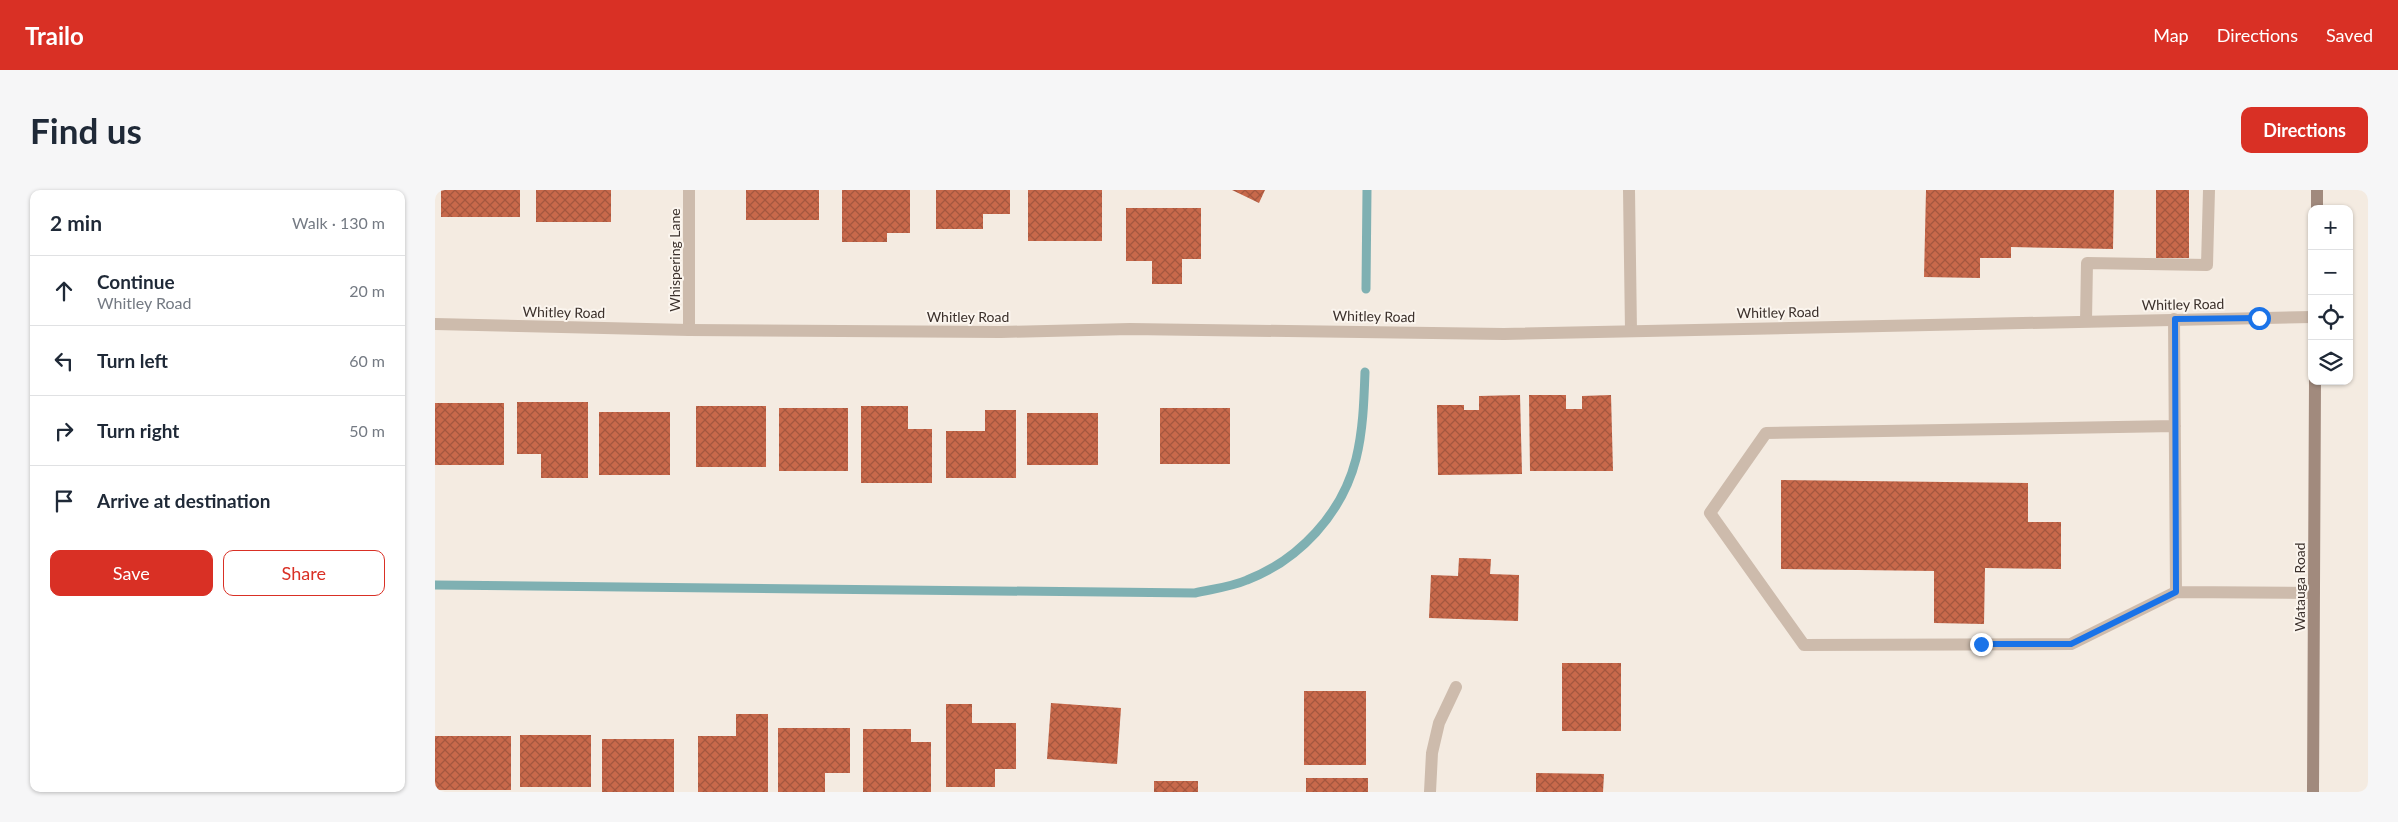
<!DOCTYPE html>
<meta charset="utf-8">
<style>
body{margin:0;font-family:Lato,sans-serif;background:#f6f6f7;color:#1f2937}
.controls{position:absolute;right:15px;top:15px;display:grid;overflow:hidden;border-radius:10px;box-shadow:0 1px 4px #0004}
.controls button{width:45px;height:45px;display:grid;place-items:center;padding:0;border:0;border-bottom:1px solid #e0e1e3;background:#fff;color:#1f2937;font:25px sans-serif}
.stop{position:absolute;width:15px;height:15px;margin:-11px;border:4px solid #1a73e8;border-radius:50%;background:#fff}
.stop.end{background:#1a73e8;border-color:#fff;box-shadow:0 1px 5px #0008}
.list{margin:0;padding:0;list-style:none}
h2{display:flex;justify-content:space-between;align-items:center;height:65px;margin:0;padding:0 20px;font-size:21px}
h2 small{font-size:16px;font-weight:400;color:#747a83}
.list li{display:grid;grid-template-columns:32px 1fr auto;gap:15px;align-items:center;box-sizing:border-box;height:70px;padding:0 20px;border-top:1px solid #e0e1e3}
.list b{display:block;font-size:19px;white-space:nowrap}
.list p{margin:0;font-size:16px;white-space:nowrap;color:#747a83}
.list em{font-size:16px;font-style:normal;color:#747a83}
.actions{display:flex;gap:10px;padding:15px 20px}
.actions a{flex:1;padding:11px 0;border:1px solid #d93025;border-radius:10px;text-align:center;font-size:18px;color:#d93025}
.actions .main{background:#d93025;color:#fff}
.icon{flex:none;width:28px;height:28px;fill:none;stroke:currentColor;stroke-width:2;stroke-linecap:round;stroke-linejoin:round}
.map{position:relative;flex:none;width:1933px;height:602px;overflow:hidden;border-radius:10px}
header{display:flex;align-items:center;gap:30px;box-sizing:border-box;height:70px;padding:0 25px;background:#d93025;color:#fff}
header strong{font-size:24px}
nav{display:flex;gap:28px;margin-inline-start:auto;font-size:18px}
.intro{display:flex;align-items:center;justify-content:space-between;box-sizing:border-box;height:120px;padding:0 30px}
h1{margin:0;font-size:35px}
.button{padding:12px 22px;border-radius:10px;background:#d93025;color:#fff;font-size:18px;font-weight:700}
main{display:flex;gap:30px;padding:0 30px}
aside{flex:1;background:#fff;border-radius:10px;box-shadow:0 1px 4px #0004}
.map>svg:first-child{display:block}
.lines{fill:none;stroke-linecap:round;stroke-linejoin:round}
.stream{stroke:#7fb0b2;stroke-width:9}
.building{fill:url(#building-cross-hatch)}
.service{stroke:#cdbbac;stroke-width:12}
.minor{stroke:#cdbbac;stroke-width:12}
.tertiary{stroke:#cdbbac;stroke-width:12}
.secondary{stroke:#a18a7d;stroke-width:12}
.route{stroke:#1a73e8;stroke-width:6}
.labels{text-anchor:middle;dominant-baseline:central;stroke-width:4;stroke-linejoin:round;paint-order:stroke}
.street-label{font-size:14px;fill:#3b302b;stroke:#fbf5ee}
</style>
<header>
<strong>Trailo</strong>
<nav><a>Map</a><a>Directions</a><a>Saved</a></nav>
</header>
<div class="intro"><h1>Find us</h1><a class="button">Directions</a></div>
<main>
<aside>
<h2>2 min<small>Walk · 130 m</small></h2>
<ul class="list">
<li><svg class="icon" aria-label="ahead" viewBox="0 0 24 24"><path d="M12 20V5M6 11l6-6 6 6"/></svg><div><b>Continue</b><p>Whitley Road</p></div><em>20 m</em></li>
<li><svg class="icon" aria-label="left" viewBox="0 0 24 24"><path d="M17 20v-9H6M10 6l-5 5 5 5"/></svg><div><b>Turn left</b></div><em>60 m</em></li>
<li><svg class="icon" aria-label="right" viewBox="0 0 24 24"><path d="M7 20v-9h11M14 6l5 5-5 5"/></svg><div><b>Turn right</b></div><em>50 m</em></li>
<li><svg class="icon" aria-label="arrive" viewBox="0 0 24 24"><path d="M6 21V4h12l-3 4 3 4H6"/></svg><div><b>Arrive at destination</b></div></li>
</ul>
<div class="actions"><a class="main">Save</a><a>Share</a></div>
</aside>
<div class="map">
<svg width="1933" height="602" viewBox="0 0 1933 602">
<defs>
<pattern id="building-cross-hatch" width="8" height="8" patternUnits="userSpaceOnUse" patternTransform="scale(1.25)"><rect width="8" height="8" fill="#c8694b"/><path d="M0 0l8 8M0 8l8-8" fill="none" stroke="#a4573f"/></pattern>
</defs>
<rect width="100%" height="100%" fill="#f4ebe1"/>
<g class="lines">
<path class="stream" d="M931 99 932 0
M0 395 760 403C777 399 796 397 812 390 864 370 907 324 921 269 928 241 929 211 930 182"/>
</g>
<path class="building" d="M6 0H85V27H6Z
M101 0H176V32H101Z
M311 0H384V30H311Z
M407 0H475V43H452V52H407Z
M501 0H575V24H548V39H501Z
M593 0H667V51H593Z
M797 0H830L824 13Z
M1491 0H1679L1678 59 1576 57V68H1545V88L1489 87Z
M1721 0H1754V68H1721Z
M691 18H766V69H747V94H717V71H691Z
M1085 205 1087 284 1003 285 1002 215H1029V220H1044V206Z
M1094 205H1131V219H1147V206L1176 205 1178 281H1095Z
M82 212H153V288H106V264H82Z
M0 213H69V275H0Z
M261 216H331V277H261Z
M426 216H473V239H497V293H426Z
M344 218H413V281H344Z
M725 218H795V274H725Z
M550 220H581V288H511V241H550Z
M164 222H235V285H164Z
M592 223H663V275H592Z
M1346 290 1593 293V332H1626V379L1550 378 1549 434 1499 433V381L1346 379Z
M1024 368 1056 369 1055 384 1084 385 1083 431 994 428 996 385 1023 386Z
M1127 473H1186V541H1127Z
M869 501H931V575H869Z
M616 513 686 518 682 574 612 569Z
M511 514H537V533H581V579H560V597H511Z
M301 524H333V602H263V546H301Z
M343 538H415V583H390V602H343Z
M428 539H476V552H496V602H428Z
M85 545H156V597H85Z
M0 546H76V600H0Z
M167 549H239V602H167Z
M1101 583 1169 584 1168 602H1101Z
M871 588H933V602H871Z
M719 591H763V602H719Z"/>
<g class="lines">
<path class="service" d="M1194 0 1196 141
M1739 129 1741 402 1879 403
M1651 131 1652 73 1772 75 1774 0
M1740 236 1331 243 1275 323 1369 455 1636 454 1741 402"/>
<path class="minor" d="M254 0V140
M995 602 997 563 1004 533 1021 497"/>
<path class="tertiary" d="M0 134 254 140 566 142 695 139 1069 144 1877 127"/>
<path class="secondary" d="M1882 19V0
M1878 602 1880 191"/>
</g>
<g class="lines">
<path class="route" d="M1546 454H1636L1741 402 1740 129 1824 128"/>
</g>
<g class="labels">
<g class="street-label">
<text transform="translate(239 70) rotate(-90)">Whispering Lane</text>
<text transform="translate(1748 114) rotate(-1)">Whitley Road</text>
<text transform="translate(129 122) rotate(1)">Whitley Road</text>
<text transform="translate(1343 122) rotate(-1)">Whitley Road</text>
<text x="533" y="126">Whitley Road</text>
<text transform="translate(939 126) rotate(1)">Whitley Road</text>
<text transform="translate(1864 397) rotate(-90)">Watauga Road</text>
</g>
</g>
</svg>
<div class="controls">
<button>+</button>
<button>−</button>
<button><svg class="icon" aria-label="locate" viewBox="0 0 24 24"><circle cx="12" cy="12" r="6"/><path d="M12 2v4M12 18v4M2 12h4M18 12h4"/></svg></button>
<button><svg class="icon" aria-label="layers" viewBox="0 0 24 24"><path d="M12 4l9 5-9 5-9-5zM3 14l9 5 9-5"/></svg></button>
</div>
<div class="stop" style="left:1824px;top:128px"></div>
<div class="stop end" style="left:1546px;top:454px"></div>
</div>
</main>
